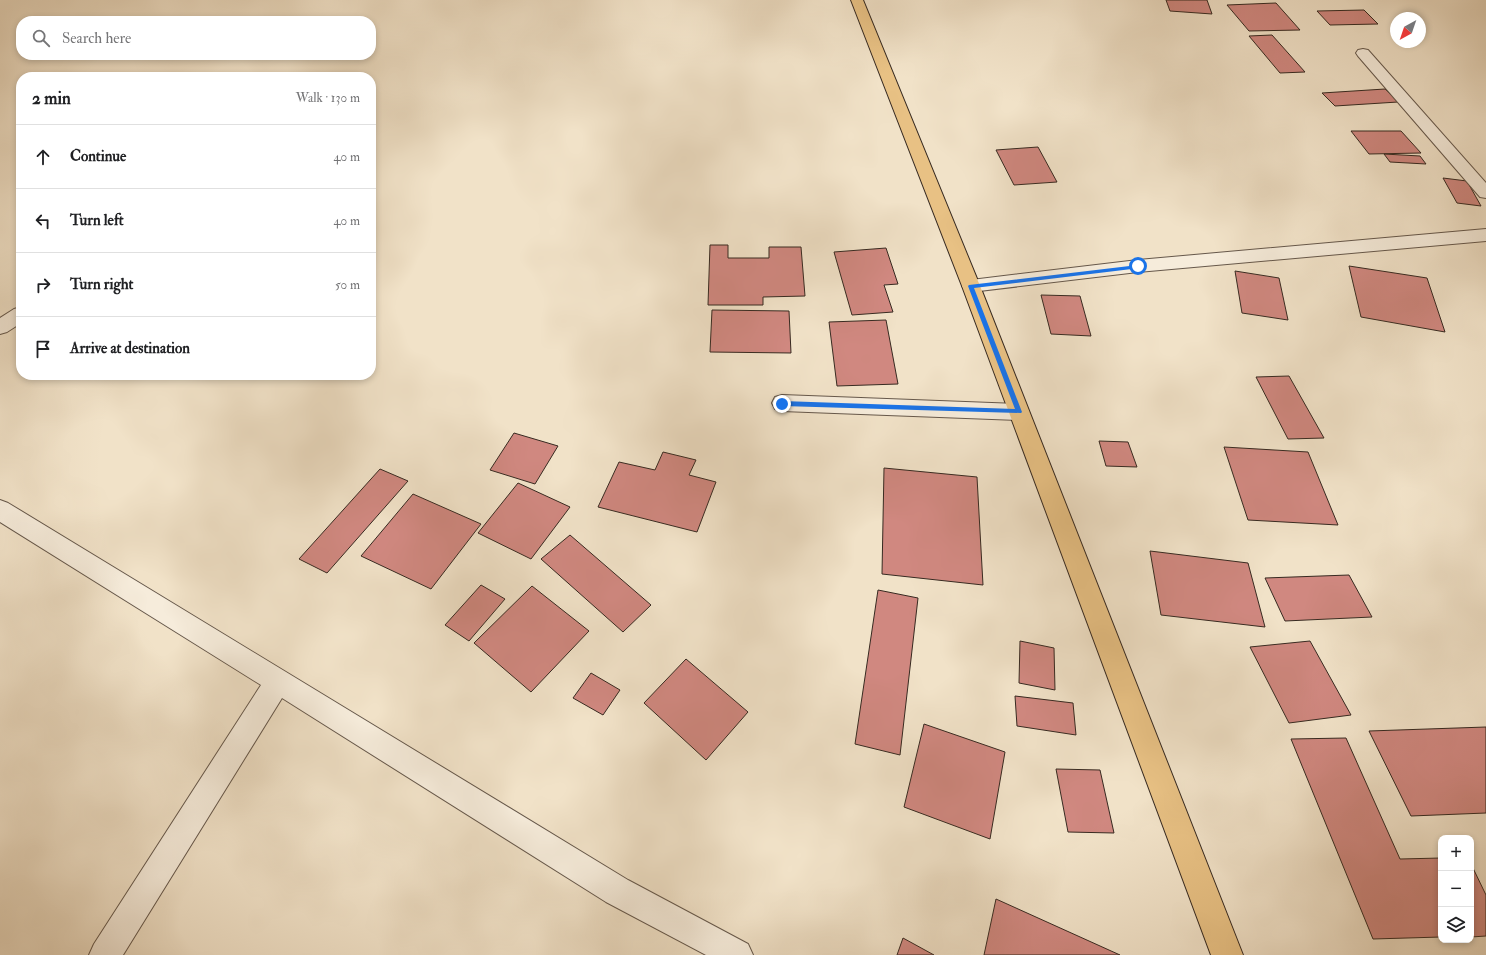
<!DOCTYPE html>
<meta charset="utf-8">
<style>
body{margin:0;font-family:"IM FELL Double Pica",serif;background:#f6f6f6;color:#202124}
.controls{position:absolute;right:12px;bottom:12px;display:grid;overflow:hidden;border-radius:8px;box-shadow:0 2px 6px #0003}
.controls button{width:36px;height:36px;display:grid;place-items:center;padding:0;border:0;border-bottom:1px solid #e0e0e0;background:#fff;color:#202124;font:20px sans-serif}
.compass{position:absolute;left:1390px;top:12px;width:36px;height:36px;border-radius:50%;background:#fff;box-shadow:0 2px 6px #0003;rotate:220deg}
.stop{position:absolute;width:12px;height:12px;margin:-9px;border:3px solid #1a73e8;border-radius:50%;background:#fff}
.stop.end{background:#1a73e8;border-color:#fff;box-shadow:0 1px 4px #0008}
.list{margin:0;padding:0;list-style:none}
h2{display:flex;justify-content:space-between;align-items:center;height:52px;margin:0;padding:0 16px;font-size:17px}
h2 small{font-size:13px;font-weight:400;color:#757577}
.list li{display:grid;grid-template-columns:26px 1fr auto;gap:12px;align-items:center;box-sizing:border-box;height:64px;padding:0 16px;border-top:1px solid #e0e0e0}
.list b{display:block;font-size:15px;white-space:nowrap}
.list em{font-size:13px;font-style:normal;color:#757577}
.icon{flex:none;width:22px;height:22px;fill:none;stroke:currentColor;stroke-width:2;stroke-linecap:round;stroke-linejoin:round}
.map{position:relative;flex:none;width:1486px;height:955px;overflow:hidden}
.search{position:absolute;background:#fff;box-shadow:0 2px 6px #0003;left:16px;top:16px;width:360px;height:44px;display:flex;align-items:center;gap:10px;box-sizing:border-box;padding:0 14px;border-radius:16px;color:#757577;font-size:15px}
.panel{position:absolute;background:#fff;box-shadow:0 2px 6px #0003;left:16px;top:72px;width:360px;height:308px;border-radius:16px}
.map>svg:first-child{display:block}
.building{fill:#d08880;stroke:#372a21}
.lines{fill:none;stroke-linecap:round;stroke-linejoin:round}
.minor-casing{stroke:#66584b;stroke-width:2}
.major-casing{stroke:#372a21;stroke-width:2}
.minor{fill:#f6ecdb;fill-rule:evenodd}
.major{fill:#e8c184;fill-rule:evenodd}
.route{fill:#1a73e8}
</style>
<div class="map">
<svg width="1486" height="955" viewBox="0 0 1486 955">
<rect width="100%" height="100%" fill="#f1e2c8"/>
<filter id="stains"><feTurbulence type="fractalNoise" baseFrequency=".005" numOctaves="4"/><feColorMatrix values="0 0 0 0 .2 0 0 0 0 .09 0 0 0 0 .02 0 0 0 .5 -.17"/></filter>
<radialGradient id="worn" r=".72"><stop offset=".6" stop-color="#630" stop-opacity="0"/><stop offset="1" stop-color="#630" stop-opacity=".3"/></radialGradient>
<path class="building" d="M1166 0H1207L1212 14 1170 11Z
M1276 3 1300 30 1249 31 1227 5Z
M1364 10 1378 24 1330 25 1317 11Z
M1272 35 1305 72 1280 73 1249 36Z
M1385 89 1398 102 1335 106 1322 93Z
M1351 131H1401L1421 153 1369 154Z
M1038 147 1057 182 1014 185 996 150Z
M1384 154 1420 156 1426 164 1390 162Z
M1443 178 1467 181 1481 206 1457 203Z
M710 245H728V258H769V247H801L805 296 763 297V305H708Z
M886 248 898 284 884 285 893 312 852 315 834 252Z
M1349 266 1427 278 1445 332 1361 317Z
M1235 271 1279 278 1288 320 1242 313Z
M1041 295 1080 296 1091 336 1051 334Z
M712 310 789 311 791 353 710 352Z
M886 320 898 384 837 386 829 322Z
M1289 376 1324 438 1288 439 1256 377Z
M514 433 558 446 535 484 490 470Z
M1099 441 1128 442 1137 467 1106 466Z
M1224 447 1308 452 1338 525 1248 520Z
M663 452 696 460 689 475 716 482 697 532 598 507 619 462 655 470Z
M884 468 977 477 983 585 882 574Z
M380 469 408 481 327 573 299 559Z
M518 483 570 507 531 559 478 533Z
M413 494 481 524 431 589 361 556Z
M570 535 651 605 623 632 541 559Z
M1150 551 1248 563 1265 627 1161 615Z
M1349 575 1372 617 1285 621 1265 578Z
M481 585 505 599 469 641 445 625Z
M532 586 589 631 531 692 474 643Z
M878 590 918 598 900 755 855 744Z
M1020 641 1054 648 1055 690 1019 683Z
M1310 641 1351 715 1289 723 1250 647Z
M686 659 748 712 706 760 644 703Z
M591 673 620 690 603 715 573 698Z
M1015 696 1073 703 1076 735 1017 726Z
M924 724 1005 752 990 839 904 807Z
M1486 727V813L1411 816 1369 731Z
M1346 738 1400 859 1441 858V937L1373 939 1291 739Z
M1056 769 1100 770 1114 833 1068 832Z
M1471 864 1486 895V936L1471 937Z
M996 899 1120 955H984Z
M903 938 934 955H897Z"/>
<g class="lines">
<defs>
<path id="minor" d="M1363 49 1368 50 1486 183V198L1480 197 1358 56 1356 53 1358 50Z
M1486 229V241L1138 272 971 292 965 290 962 286 965 282 971 280 1138 260Z
M21 307V323L7 332 0 334V318L14 309Z
M782 395 1019 404 1026 406 1029 412 1026 418 1019 420 782 411 775 409 772 403 775 397Z
M0 500 8 503 628 880 748 944 753 955H706L606 902 282 698 123 955H89L94 944 261 685 0 522Z"/>
<path id="major" d="M851 0H863L980 286 1243 955H1211L962 286Z"/>
</defs>
<use href="#minor" class="minor-casing"/>
<use href="#major" class="major-casing"/>
<use href="#minor" class="minor"/>
<use href="#major" class="major"/>
</g>
<path class="route" d="M1138 265H1140V268L974 288 1022 412 1021 413 782 406 779 404 782 401 1015 409 968 286 969 285Z"/>
<rect width="100%" height="100%" filter="url(#stains)"/>
<rect width="100%" height="100%" fill="url(#worn)"/>
</svg>
<div class="controls">
<button>+</button>
<button>−</button>
<button><svg class="icon" aria-label="layers" viewBox="0 0 24 24"><path d="M12 4l9 5-9 5-9-5zM3 14l9 5 9-5"/></svg></button>
</div>
<svg class="compass" viewBox="-18 -18 36 36"><path d="M0-13l5 13h-10z" fill="#e53935"/><path d="M0 13l5-13h-10z" fill="#757577"/></svg>
<div class="stop" style="left:1138px;top:266px"></div>
<div class="stop end" style="left:782px;top:404px"></div>
<div class="search"><svg class="icon" aria-label="search" viewBox="0 0 24 24"><circle cx="10" cy="10" r="6"/><path d="M15 15l6 6"/></svg>Search here</div>
<section class="panel">
<h2>2 min<small>Walk · 130 m</small></h2>
<ul class="list">
<li><svg class="icon" aria-label="ahead" viewBox="0 0 24 24"><path d="M12 20V5M6 11l6-6 6 6"/></svg><div><b>Continue</b></div><em>40 m</em></li>
<li><svg class="icon" aria-label="left" viewBox="0 0 24 24"><path d="M17 20v-9H6M10 6l-5 5 5 5"/></svg><div><b>Turn left</b></div><em>40 m</em></li>
<li><svg class="icon" aria-label="right" viewBox="0 0 24 24"><path d="M7 20v-9h11M14 6l5 5-5 5"/></svg><div><b>Turn right</b></div><em>50 m</em></li>
<li><svg class="icon" aria-label="arrive" viewBox="0 0 24 24"><path d="M6 21V4h12l-3 4 3 4H6"/></svg><div><b>Arrive at destination</b></div></li>
</ul>
</section>
</div>
